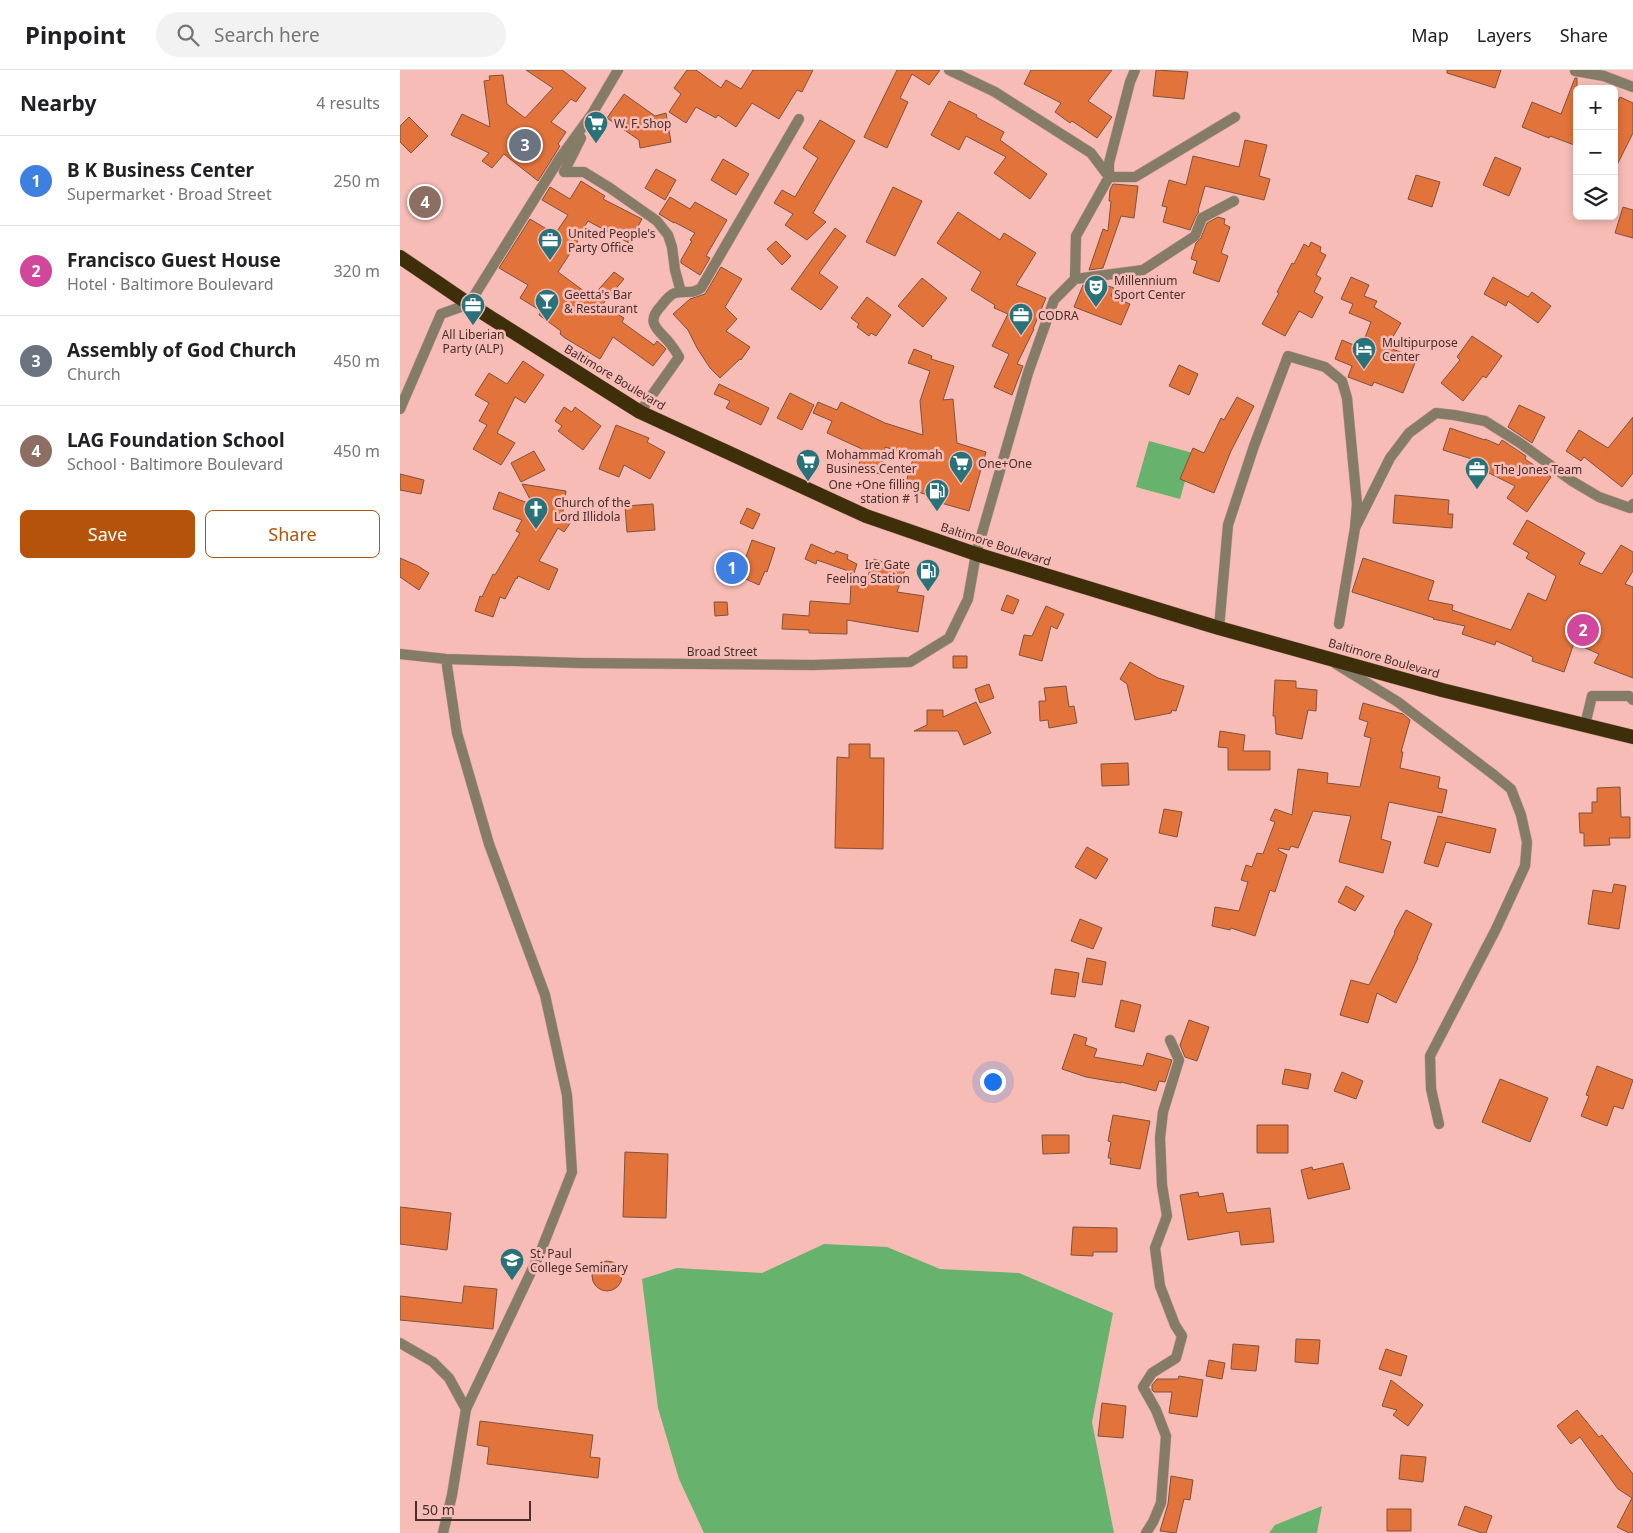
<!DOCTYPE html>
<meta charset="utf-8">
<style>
body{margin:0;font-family:"Noto Sans",sans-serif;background:#f2f2f2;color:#202124}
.controls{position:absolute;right:15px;top:15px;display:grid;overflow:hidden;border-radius:8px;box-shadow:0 2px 8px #0003}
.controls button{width:45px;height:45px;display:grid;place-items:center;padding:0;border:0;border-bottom:1px solid #e0e0e0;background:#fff;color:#202124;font:25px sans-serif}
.scale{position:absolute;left:15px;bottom:12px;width:116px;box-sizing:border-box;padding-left:5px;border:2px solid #462f2d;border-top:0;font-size:14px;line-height:18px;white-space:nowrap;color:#462f2d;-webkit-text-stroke:4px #f7bcb6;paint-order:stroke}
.you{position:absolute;left:592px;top:1011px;width:18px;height:18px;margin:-12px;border:4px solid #fff;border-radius:50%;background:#1a73e8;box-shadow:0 0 0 8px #1a73e833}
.badge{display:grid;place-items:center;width:32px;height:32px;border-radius:50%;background:#b45309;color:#fff;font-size:16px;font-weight:700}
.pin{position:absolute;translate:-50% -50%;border:2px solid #fff;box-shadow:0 1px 5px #0006}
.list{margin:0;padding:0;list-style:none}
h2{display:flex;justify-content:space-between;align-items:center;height:65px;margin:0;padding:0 20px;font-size:21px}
h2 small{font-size:16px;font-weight:400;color:#757577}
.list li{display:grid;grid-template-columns:32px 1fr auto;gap:15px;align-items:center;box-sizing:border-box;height:90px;padding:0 20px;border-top:1px solid #e0e0e0}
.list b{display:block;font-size:19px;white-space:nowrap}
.list p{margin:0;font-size:16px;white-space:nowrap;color:#757577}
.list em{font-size:16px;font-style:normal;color:#757577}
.actions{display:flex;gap:10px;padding:15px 20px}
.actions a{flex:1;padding:11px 0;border:1px solid #b45309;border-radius:8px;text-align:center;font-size:18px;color:#b45309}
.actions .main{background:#b45309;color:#fff}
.icon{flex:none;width:28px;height:28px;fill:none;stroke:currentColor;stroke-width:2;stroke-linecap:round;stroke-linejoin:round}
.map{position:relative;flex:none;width:1233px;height:1463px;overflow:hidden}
header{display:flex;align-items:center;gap:30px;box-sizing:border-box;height:70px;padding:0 25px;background:#fff;border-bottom:1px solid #e0e0e0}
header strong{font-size:24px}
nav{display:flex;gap:28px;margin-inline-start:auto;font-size:18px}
.search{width:350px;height:45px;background:#f2f2f2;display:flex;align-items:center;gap:12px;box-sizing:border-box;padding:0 18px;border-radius:28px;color:#757577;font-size:19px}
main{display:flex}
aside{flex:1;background:#fff}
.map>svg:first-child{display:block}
.green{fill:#67b26c}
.building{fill:#e2733b;stroke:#7f523d}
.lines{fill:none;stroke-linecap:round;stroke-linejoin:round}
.minor-casing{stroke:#d09d98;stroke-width:11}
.trunk-casing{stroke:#d09d98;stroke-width:15}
.minor{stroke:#857c68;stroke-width:10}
.trunk{stroke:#3e2f0a;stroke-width:14}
.labels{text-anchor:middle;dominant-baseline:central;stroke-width:5;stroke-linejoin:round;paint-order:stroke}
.poi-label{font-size:12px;fill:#462f2d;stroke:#f7bcb6;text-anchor:start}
.street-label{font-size:12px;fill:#462f2d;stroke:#f7bcb6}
</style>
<header>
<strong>Pinpoint</strong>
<div class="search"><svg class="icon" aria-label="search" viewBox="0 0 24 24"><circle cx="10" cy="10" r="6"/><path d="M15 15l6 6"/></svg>Search here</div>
<nav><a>Map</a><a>Layers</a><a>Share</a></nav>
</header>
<main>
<aside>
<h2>Nearby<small>4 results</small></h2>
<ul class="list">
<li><span class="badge" style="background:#3f7fe0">1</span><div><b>B K Business Center</b><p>Supermarket · Broad Street</p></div><em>250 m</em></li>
<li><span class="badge" style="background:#d1479c">2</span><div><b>Francisco Guest House</b><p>Hotel · Baltimore Boulevard</p></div><em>320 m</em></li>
<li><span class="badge" style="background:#6b7280">3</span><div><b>Assembly of God Church</b><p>Church</p></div><em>450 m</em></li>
<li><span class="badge" style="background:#8d6e63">4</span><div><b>LAG Foundation School</b><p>School · Baltimore Boulevard</p></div><em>450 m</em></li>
</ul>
<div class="actions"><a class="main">Save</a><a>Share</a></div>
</aside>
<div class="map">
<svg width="1233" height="1463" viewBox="0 0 1233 1463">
<rect width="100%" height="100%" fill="#f7bcb6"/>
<path class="green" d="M749 371 793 383 780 429 736 417Z
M424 1174 487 1177 540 1199 619 1203 713 1243 692 1352 714 1463H304L279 1409 258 1338 242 1209 277 1198 362 1203Z
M922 1436 917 1463H869L875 1455Z"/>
<path class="building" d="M126 0H162L186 18 176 32 171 29 151 52 166 62 158 74 160 76 138 111 104 84 92 98 82 91 89 83 51 65 62 44 90 57 84 11 90 10 89 6 103 5 107 34 125 48 153 18Z
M287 0H296L321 18 326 10 341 19 353 0H413L402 22 397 20 379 49 352 33 336 57 318 45 316 48 296 37 286 53 269 42 281 24 274 18Z
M497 0H540L529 15 512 4 500 28 508 32 487 78 464 67Z
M631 0H712L688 31 712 47 697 68 672 51 670 53 655 42 661 33 624 14Z
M756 0 788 2 784 29 753 26Z
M1047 0H1101L1095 18 1047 3Z
M1175 8H1177V76L1150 66 1149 68 1122 57 1132 32 1161 44Z
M224 24 255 46 266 43 271 72 240 78 239 70 207 48Z
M1220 27 1233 33V63L1214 101V39Z
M549 31 577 45 576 47 604 62 600 70 647 104 630 129 594 103 606 87 566 66 559 80 531 65Z
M9 47 28 66 11 83 0 72V56Z
M420 50 455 71 413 143 426 152 407 170 385 155 393 144 374 133 382 120 395 127 418 88 403 78Z
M845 70 867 75 859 106 870 109 864 130 805 116 798 141 799 142 796 146 790 160 763 152 767 137 762 136 769 110 786 115 793 86 839 97Z
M1095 87 1121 98 1109 126 1083 115Z
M323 89 349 104 336 125 311 110Z
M256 99 276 110 265 130 245 118Z
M1016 105 1040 112 1032 137 1008 129Z
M181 111 205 126 203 129 242 149 229 173 188 151 176 170 178 171 158 202 192 227 214 202 224 209 202 235 224 248 222 252 254 275 257 271 263 276 266 279 253 296 213 267 200 289 165 268 160 264 161 261 139 245 141 241 120 228 128 215 99 198 130 149 155 164 168 145 142 130 150 117 170 129Z
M713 114 738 116 734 148 721 146 703 198 689 200 703 159 708 161 711 131H709L710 120Z
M493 117 522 131 495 186 466 172Z
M270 127 290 139 295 132 327 150 306 186 310 188 300 205 281 193V190L292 171 290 170 295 163 274 152V153L259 144Z
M1223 137 1233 140V168L1215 163Z
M558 142 600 170 604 163 636 183 616 215 646 228 633 259H634L617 294 623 296 612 325 594 317 609 284 592 276 608 244 594 238 595 235 571 220 581 202 537 173Z
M818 147 825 149 824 154 830 157 821 183 828 186 819 212 793 203 797 191 791 189 796 173 801 168 807 153Z
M435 158 446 166 419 203 438 217 421 240 391 219Z
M376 171 391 186 382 195 367 179Z
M911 172 921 177 920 182 926 185 916 205 921 208 914 222 923 227 912 248 899 241 885 266 862 254 879 223 877 222 892 193 894 194 904 174 909 177Z
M321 197 342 209 325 237 337 249 326 261 350 277 341 290 340 289 320 308 310 298 297 278 288 260 273 244 290 229 305 224Z
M951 207 969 215 964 226 977 231 974 237 1001 253 987 277 1017 288 1003 323 974 312 972 316 948 307 952 296 935 289 942 270 961 278 971 252 949 243 953 234 941 229Z
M1093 207 1128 227 1132 222 1151 236 1138 253 1108 231 1106 236 1084 224Z
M522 208 547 228 523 257 498 236Z
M700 213 714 218 711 226 730 234 721 255 674 237 683 215Z
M467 227 491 245 476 266 471 263 469 266 457 257 459 254 451 248Z
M1072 266 1102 286 1086 308 1083 306 1063 331 1041 313 1060 290 1057 287Z
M514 279 532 286 531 289 554 296 543 330 553 329 557 373 586 382 569 441 527 429 528 425 504 418 514 386 485 377 481 404 458 400 462 379 427 363 432 351 413 343 418 332 437 340 441 332 485 353 523 365 520 331 530 301 508 293Z
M123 291 144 305 125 333 115 327 97 363 115 373 101 395 73 379 87 355 79 351 89 333 75 325 89 303 107 314Z
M779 295 798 304 789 325 769 316Z
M319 314 369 338 361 355 326 338 330 331 314 324Z
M390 323 414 335 402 360 377 348Z
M837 327 854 336 831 381 814 423 780 409 793 378 804 383 821 348 824 350Z
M1119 335 1145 347 1132 373 1108 357Z
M164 337 172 342 175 337 201 356 183 380 158 361 162 356 155 351Z
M1233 347V403L1222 417 1184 387 1181 391 1166 381 1179 360 1208 378Z
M216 355 249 368 247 372 265 382 250 409 224 395 219 407 199 399Z
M1050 358 1085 370V369L1099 375 1102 370 1126 386 1125 389 1151 407 1127 442 1107 428 1115 416 1073 395 1075 390 1043 380Z
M134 381 145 400 121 412 111 393Z
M0 404 24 410 21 424 0 420Z
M122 414 166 421 163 442 173 449 164 462 158 458 139 491 158 499 149 520 118 506 117 509 116 508 105 529 100 527 93 547 75 541 80 526 82 527 93 504 95 505 120 463 116 461 122 450 93 439 99 422 133 435Z
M995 425 1049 430 1048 444H1053L1052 458 993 453Z
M253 434 255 460 227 462 225 436Z
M347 438 360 444 353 459 340 453Z
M1127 450 1185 483 1179 494 1202 504 1221 475 1233 482V501L1225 514 1233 517V608L1194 593 1199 584 1174 573 1164 602 1132 591 1133 587 1096 571 1095 575 1062 564 1065 556 1033 549 1034 548 952 522 963 488 1034 511 1028 530 1053 535 1052 540 1111 560 1128 523 1146 531 1156 506 1126 488 1129 483 1113 474Z
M352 470 375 478 367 502 365 501 359 515 339 506Z
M411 474 434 484 436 481 448 485 447 489 457 494 454 503 417 490 416 494 405 489Z
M0 488 18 496 29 503 19 520 0 507Z
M474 489 505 499 497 522 524 526 518 562 447 550V564L409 563V560L382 559 383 544 409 546 410 531 450 534 451 513 465 514Z
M607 525 619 530 613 544 601 540Z
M314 532H327L328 545 315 546Z
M646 536 664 544 657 559 651 556 642 591 619 585 624 565 632 566Z
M553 586H567V598H553Z
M730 592 758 608 784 616 776 641 772 640 771 643 735 650 727 614 720 609Z
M875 610 896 611V618L917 620 916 641 908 640 902 669 876 664 875 646H873Z
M589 614 594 628 580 633 575 619Z
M666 616 669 637 674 636 677 653 649 658 648 650 640 651 639 631H646L644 618Z
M576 632 591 663 564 675 558 661H514L527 655V640H543V647Z
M963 633 1003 644 1010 650 1001 682H1003L1000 698 1040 707 1038 718 1047 720 1042 743 989 732 981 769 991 772 983 803 939 792 951 746 913 741 898 778 891 776 889 780 879 778 878 780 887 785 875 822 870 820 855 866 831 858 830 860 812 856 815 837 839 841 848 812 841 810 846 795 852 797 857 783 863 784 875 752 870 750 875 739 892 745 898 699 928 703 927 713 960 717 971 668 964 666 968 652 959 649Z
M820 661 845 665 843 681H870V700H828V678L818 677Z
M449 674H470V688H484L483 779 435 778 437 687 449 688Z
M728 693 729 715 702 716 701 694Z
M1220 717 1221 747H1230V768H1209L1210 775 1184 776V763H1180L1179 743H1192V732H1197V718Z
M764 739 782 742 777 767 759 763Z
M1038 746 1096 759 1090 783 1046 772 1038 797 1024 793Z
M687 777 708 789 696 809 675 797Z
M1214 814 1226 816 1219 859 1188 854 1193 820 1212 823Z
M946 816 964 826 955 841 938 832Z
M1006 840 1032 854 1017 888H1018L996 933 977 923 968 953 940 945 951 910 969 915 995 863 994 862Z
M680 849 702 858 693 879 671 871Z
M687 888 706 892 702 915 682 912Z
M655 899 679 903 675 927 651 924Z
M721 930 741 935 734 962 715 957Z
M789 950 809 957 797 991 785 987 780 975Z
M674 964 687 968 685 975 697 979 694 987 743 996 747 983 772 990 765 1012 759 1011 756 1021 721 1012V1013L686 1007 662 999Z
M1197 996 1233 1010 1223 1039 1214 1036 1207 1056 1181 1046 1189 1026 1186 1025Z
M885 999 911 1004 908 1019 882 1014Z
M942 1002 963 1011 956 1029 934 1021Z
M1100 1009 1148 1028 1130 1072 1082 1052Z
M713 1045 750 1051 740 1099 710 1094 711 1088H708L711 1072 708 1071Z
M857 1055H888V1083H857Z
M642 1065H669V1083L643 1084Z
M225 1082 268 1084 266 1148 223 1147Z
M943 1093 950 1119 908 1129 901 1100 912 1097 913 1100Z
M798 1122 799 1127 823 1123 827 1143 870 1138 874 1172 841 1175 839 1161 788 1170 780 1125Z
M0 1137 51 1143 47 1180 0 1174Z
M673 1157 717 1158V1182H693V1186L671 1185Z
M192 1206a15 15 0 1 1 30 0a15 15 0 1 1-30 0Z
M64 1216 97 1219 93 1259 0 1250V1226L62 1233Z
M896 1269 920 1270 918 1294 895 1292Z
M833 1274 859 1276 856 1301 831 1299Z
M986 1279 1007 1286 1001 1306 979 1299Z
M809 1290 825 1293 822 1309 806 1306Z
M779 1306 803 1310 797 1347 769 1343 772 1322H754L752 1320V1315L757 1309H778Z
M991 1310 1023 1335 1008 1356 993 1345 997 1340 982 1336Z
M702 1333 726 1336 723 1368 698 1366Z
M1177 1340 1199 1367 1202 1365 1233 1404V1463H1229L1217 1457 1232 1428 1218 1419 1180 1367 1171 1374 1157 1356Z
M80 1351 193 1365 190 1387 200 1388 198 1408 87 1394 89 1377 77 1375Z
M1001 1385 1026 1387 1023 1412 999 1409Z
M771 1406 793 1410 790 1430 784 1429 776 1463 760 1461 768 1434Z
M1065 1436 1092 1446 1086 1463H1082L1058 1455Z
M987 1439H1011V1461H987Z"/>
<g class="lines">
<defs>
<path id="minor" d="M549 0 595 22 691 83 709 107H735L835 47
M1175 1 1204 6 1233 17
M181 68 164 102H184L210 118 257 151 268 165 272 177 275 200 281 222
M675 209 743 200 795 166 802 148 834 131
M0 339 41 244 69 234 160 88 192 44 218 0
M240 342 279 287C276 281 272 276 268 271 256 258 246 252 261 236 265 231 269 225 275 223 286 220 290 225 301 218L399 49
M939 554 955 458 990 388 1009 363 1036 343 1054 345 1085 351 1120 373 1172 411 1199 427 1230 438 1233 434
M819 558 828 455 854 376 888 286 925 297 942 311 947 328 957 434 955 458
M0 584 46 589 179 593 413 595 510 592 549 568 568 529 576 484 628 303 654 230 675 209 676 166 709 107V93L730 12 735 0
M936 594 998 632 1094 705 1111 719 1121 745 1127 772 1125 796 1096 859 1030 986 1031 1019 1039 1054
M1185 655 1192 626H1229L1233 630
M0 1273 33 1292 49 1308 66 1339
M43 1463 52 1425 66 1339 140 1183 172 1102 167 1025 145 925 89 774 57 663 46 589
M746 1463 753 1452 761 1433 766 1366 756 1340 743 1317 752 1303 776 1288 782 1266 775 1255 760 1216 755 1178 767 1146 762 1115 760 1068 763 1042 779 990 770 970"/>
<path id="trunk" d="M0 187 69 234 240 342 466 446 576 484 819 558 1042 620 1233 667"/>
</defs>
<use href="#minor" class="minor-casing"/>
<use href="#trunk" class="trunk-casing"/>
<use href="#minor" class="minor"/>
<use href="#trunk" class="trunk"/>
</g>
<defs>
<symbol id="supermarket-pin" viewBox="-11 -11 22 30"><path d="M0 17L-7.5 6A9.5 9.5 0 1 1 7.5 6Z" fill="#29727a" stroke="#f7bcb6"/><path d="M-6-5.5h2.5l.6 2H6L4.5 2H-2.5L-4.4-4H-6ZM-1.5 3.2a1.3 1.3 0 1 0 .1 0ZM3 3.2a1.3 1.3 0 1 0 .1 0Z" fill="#fff"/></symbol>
<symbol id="office-pin" viewBox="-11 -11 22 30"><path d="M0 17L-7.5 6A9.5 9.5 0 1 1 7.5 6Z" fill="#29727a" stroke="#f7bcb6"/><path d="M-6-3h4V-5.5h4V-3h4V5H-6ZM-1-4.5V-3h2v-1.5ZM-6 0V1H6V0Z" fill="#fff"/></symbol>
<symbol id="theatre-pin" viewBox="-11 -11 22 30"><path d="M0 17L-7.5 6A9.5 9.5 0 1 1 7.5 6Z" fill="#29727a" stroke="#f7bcb6"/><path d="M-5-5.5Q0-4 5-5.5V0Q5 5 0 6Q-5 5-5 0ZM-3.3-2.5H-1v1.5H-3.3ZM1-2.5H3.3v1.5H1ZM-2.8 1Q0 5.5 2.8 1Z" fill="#fff"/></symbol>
<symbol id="bar-pin" viewBox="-11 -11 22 30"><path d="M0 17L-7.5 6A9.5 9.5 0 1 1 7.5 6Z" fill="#29727a" stroke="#f7bcb6"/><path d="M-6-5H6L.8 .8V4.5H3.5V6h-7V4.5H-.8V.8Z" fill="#fff"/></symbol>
<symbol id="hotel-pin" viewBox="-11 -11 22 30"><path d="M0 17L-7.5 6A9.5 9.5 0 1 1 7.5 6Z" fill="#29727a" stroke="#f7bcb6"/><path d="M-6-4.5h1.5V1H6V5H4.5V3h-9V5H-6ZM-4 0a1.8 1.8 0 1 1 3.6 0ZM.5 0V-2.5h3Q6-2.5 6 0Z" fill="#fff"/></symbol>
<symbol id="fuel-pin" viewBox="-11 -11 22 30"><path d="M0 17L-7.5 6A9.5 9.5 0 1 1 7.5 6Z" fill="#29727a" stroke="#f7bcb6"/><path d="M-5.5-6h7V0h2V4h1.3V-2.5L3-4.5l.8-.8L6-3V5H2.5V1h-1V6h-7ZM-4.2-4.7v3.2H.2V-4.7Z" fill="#fff"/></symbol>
<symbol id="church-pin" viewBox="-11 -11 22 30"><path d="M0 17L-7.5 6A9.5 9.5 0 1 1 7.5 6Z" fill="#29727a" stroke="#f7bcb6"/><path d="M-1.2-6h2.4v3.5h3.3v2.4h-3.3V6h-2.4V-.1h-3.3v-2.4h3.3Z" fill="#fff"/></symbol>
<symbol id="university-pin" viewBox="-11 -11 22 30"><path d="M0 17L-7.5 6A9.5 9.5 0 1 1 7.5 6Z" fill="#29727a" stroke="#f7bcb6"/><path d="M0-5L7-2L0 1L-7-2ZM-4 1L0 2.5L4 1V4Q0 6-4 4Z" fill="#fff"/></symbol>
</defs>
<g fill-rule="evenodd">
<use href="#supermarket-pin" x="182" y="39" width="28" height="38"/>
<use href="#office-pin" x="136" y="156" width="28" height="38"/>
<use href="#theatre-pin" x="682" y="203" width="28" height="38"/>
<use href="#bar-pin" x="133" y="217" width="28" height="38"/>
<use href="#office-pin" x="59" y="221" width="28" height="38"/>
<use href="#office-pin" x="607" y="231" width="28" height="38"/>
<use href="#hotel-pin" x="950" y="265" width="28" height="38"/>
<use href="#supermarket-pin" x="394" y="377" width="28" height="38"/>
<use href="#supermarket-pin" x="547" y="379" width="28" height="38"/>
<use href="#office-pin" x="1063" y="385" width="28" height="38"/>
<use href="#fuel-pin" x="523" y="407" width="28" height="38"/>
<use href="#church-pin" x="122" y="425" width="28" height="38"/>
<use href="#fuel-pin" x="514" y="487" width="28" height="38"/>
<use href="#university-pin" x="98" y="1176" width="28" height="38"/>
</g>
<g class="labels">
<g class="poi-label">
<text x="214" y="53">W. F. Shop</text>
<text x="168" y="163">United People's<tspan x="168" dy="14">Party Office</tspan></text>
<text x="714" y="210">Millennium<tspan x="714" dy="14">Sport Center</tspan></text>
<text x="164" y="224">Geetta's Bar<tspan x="164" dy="14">&amp; Restaurant</tspan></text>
<text x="638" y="245">CODRA</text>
<text x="73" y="264" text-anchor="middle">All Liberian<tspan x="73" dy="14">Party (ALP)</tspan></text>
<text x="982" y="272">Multipurpose<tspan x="982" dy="14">Center</tspan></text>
<text x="426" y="384">Mohammad Kromah<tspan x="426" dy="14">Business Center</tspan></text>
<text x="578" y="393">One+One</text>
<text x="1094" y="399">The Jones Team</text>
<text x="520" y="414" text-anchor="end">One +One filling<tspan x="520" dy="14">station # 1</tspan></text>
<text x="154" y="432">Church of the<tspan x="154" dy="14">Lord Illidola</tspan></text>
<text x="510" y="494" text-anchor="end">Ire Gate<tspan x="510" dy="14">Feeling Station</tspan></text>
<text x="130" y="1183">St. Paul<tspan x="130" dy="14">College Seminary</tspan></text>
</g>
<g class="street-label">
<text transform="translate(215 307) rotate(31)">Baltimore Boulevard</text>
<text transform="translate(596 474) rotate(18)">Baltimore Boulevard</text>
<text x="322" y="581">Broad Street</text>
<text transform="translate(984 588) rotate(16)">Baltimore Boulevard</text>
</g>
</g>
</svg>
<div class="controls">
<button>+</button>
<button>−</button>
<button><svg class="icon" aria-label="layers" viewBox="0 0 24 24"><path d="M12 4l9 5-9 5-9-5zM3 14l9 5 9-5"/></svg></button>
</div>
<div class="scale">50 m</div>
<div class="you"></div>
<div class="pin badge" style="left:332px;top:498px;background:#3f7fe0">1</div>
<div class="pin badge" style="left:1183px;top:560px;background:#d1479c">2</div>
<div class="pin badge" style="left:125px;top:75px;background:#6b7280">3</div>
<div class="pin badge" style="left:25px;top:132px;background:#8d6e63">4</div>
</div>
</main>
